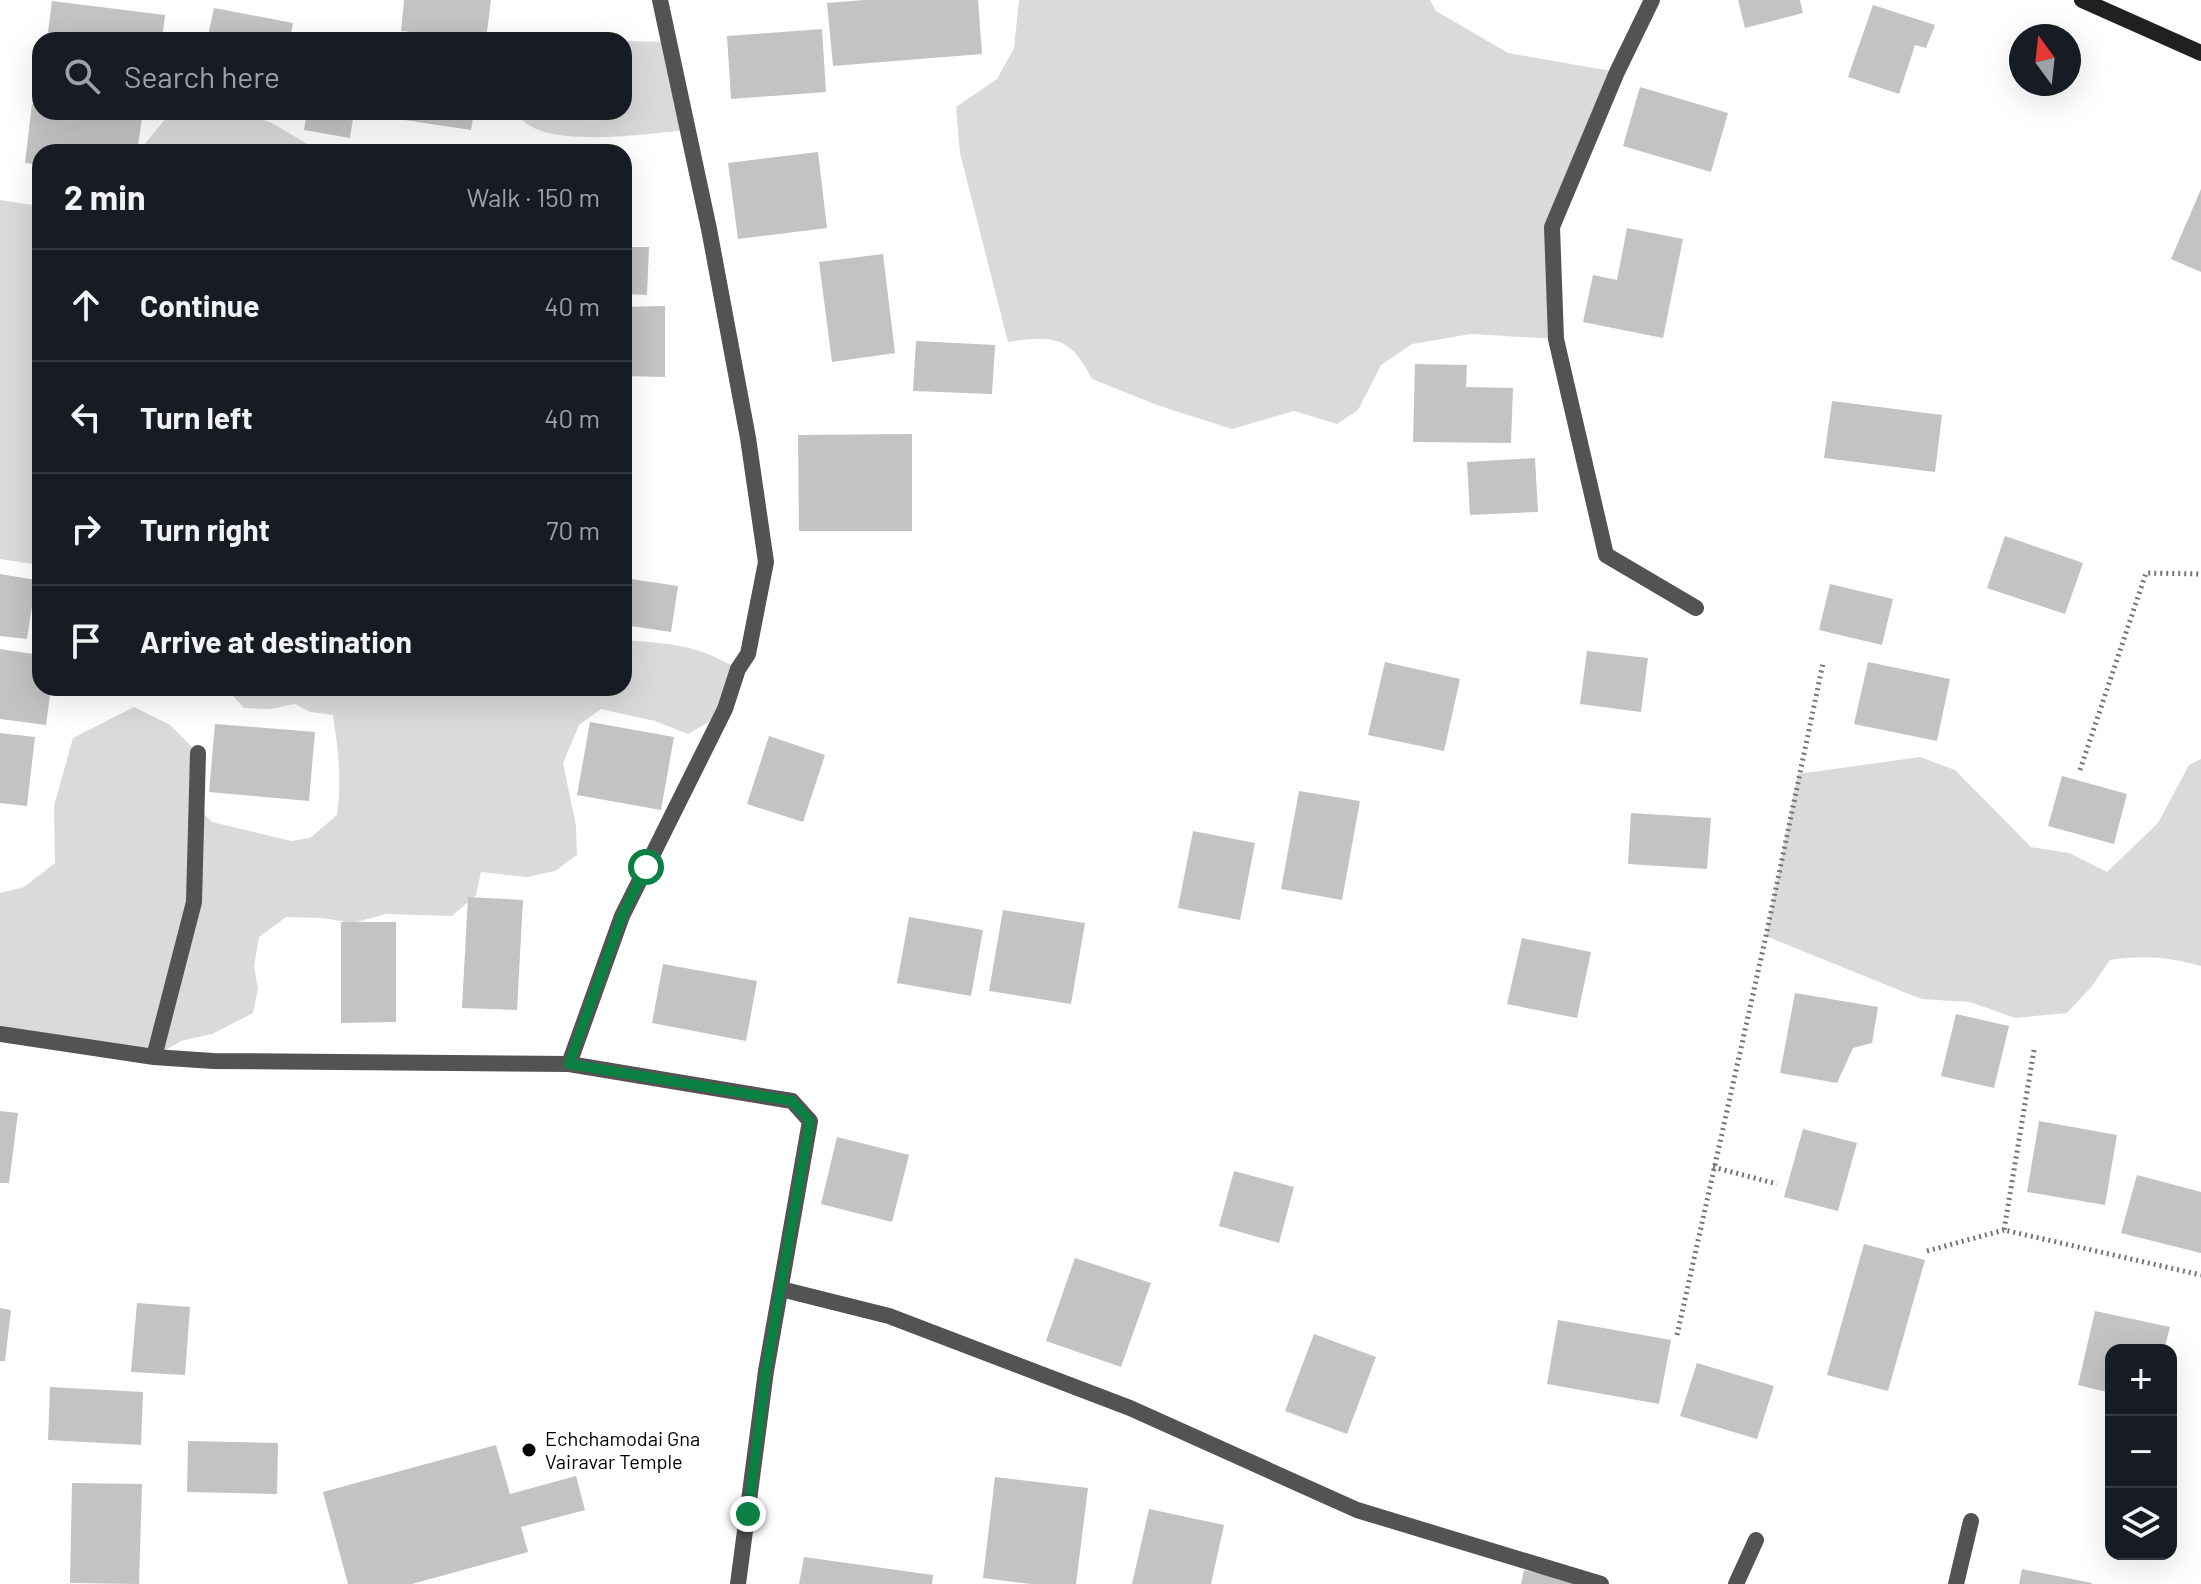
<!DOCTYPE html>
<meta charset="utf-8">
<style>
body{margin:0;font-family:Barlow,sans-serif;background:#20242c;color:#f1f3f6}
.controls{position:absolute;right:24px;bottom:24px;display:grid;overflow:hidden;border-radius:16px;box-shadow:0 8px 32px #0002}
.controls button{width:72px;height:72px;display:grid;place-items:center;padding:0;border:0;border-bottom:2px solid #363941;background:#171b24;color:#f1f3f6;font:40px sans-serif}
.compass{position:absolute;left:2009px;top:24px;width:72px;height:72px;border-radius:50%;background:#171b24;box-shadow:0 8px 32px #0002;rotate:345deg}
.stop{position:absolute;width:24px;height:24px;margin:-18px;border:6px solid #0b8043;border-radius:50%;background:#fff}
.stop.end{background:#0b8043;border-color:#fff;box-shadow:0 2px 8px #0008}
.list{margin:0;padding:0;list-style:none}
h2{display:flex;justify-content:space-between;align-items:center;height:104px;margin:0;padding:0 32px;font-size:34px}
h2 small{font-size:26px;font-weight:400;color:#9ea1a6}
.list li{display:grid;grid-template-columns:52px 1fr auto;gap:24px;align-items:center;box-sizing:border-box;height:112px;padding:0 32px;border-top:2px solid #363941}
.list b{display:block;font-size:30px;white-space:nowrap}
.list em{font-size:26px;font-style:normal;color:#9ea1a6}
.icon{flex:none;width:44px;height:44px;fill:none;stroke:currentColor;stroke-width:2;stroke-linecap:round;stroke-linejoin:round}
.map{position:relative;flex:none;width:2201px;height:1584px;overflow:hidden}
.search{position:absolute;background:#171b24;box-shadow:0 8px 32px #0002;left:32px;top:32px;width:600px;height:88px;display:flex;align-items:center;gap:20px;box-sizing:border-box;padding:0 28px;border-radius:24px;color:#9ea1a6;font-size:30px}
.panel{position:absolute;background:#171b24;box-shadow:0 8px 32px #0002;left:32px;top:144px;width:600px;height:552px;border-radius:24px}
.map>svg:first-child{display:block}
.green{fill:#dadada}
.building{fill:#c3c3c3}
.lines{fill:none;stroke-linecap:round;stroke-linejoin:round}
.path{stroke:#757575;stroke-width:5;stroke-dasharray:2 4;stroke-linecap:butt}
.street{stroke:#535353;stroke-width:16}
.secondary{stroke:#202020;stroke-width:16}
.route{stroke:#0b8043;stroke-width:10}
.poi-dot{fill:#000;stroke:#fff;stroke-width:3}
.labels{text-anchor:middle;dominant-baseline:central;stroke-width:6;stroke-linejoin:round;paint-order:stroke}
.poi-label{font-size:20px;fill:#000;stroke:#fff;text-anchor:start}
</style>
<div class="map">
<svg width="2201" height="1584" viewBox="0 0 2201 1584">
<rect width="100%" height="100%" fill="#fff"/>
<path class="green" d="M1019 0H1430L1436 11 1508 53 1617 72 1552 227 1556 339 1471 334 1412 344 1381 365 1358 410 1337 424 1294 411 1232 429 1157 405 1092 379C1070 336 1054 335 1008 342L960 153 956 107 997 79 1014 48Z
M624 41 669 42 687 130C651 133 534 152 517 112H624Z
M185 112H237L270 122 321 152H142V147L168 116Z
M0 200 40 206V565L0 559Z
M624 640C673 644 695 644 738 669 725 707 724 715 688 734L655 721 601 709 579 725 563 763 576 826 577 855 555 871 527 877 481 872 476 895 452 916 386 914 353 923 323 918 286 917 259 937 254 966 258 989 253 1013 212 1034 181 1041 154 1057 0 1034V893L24 887 55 863 54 806 73 738 134 707 170 725 198 753V808L212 822 291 841 310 838 337 815C342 780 338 749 333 715L310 712 295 704 270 709 244 708 226 688H624Z
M1920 757 1955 770 2031 847 2069 853 2107 872 2158 823 2189 765 2201 759V966C2169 957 2143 955 2110 960L2092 986 2067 1013 2015 1018 1970 1002 1921 999 1766 936 1798 774Z"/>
<path class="building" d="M404 0H491L486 40 401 31Z
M864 0H978L982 54 833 66 827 3Z
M1738 0H1800L1803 13 1745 28Z
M52 1 165 15 162 40H47Z
M1873 5 1935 25 1926 48 1915 45 1899 94 1848 77Z
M214 8 293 23 290 40H207Z
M822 29 826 92 731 99 727 36Z
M1640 87 1728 113 1711 172 1623 146Z
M32 104 40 105V112H98L142 118 137 152H40V165L25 163Z
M307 112H354L350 138 304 130Z
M379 112H474L471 130 378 116Z
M818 152 827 228 738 239 728 163Z
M2201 189V272L2171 259Z
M1627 228 1683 239 1663 338 1583 322 1593 275 1617 280Z
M624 247H649L647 295 624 294Z
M883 254 895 353 832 362 819 262Z
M665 306V377L624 376V307Z
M916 341 995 345 992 394 913 391Z
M1415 364 1467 365 1466 387 1513 388 1511 443 1413 442Z
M1832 401 1942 415 1935 472 1824 458Z
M912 434V531H799L798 435Z
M1535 458 1538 512 1470 515 1467 462Z
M624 459H628L631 534 624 535Z
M2005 536 2083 563 2065 614 1987 588Z
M0 574 36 580 27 639 0 636Z
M624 578 678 586 671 632 624 625Z
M1830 584 1893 599 1882 645 1819 630Z
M0 649 40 655V688H51L46 725 0 719Z
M1587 651 1648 658 1641 712 1580 704Z
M1385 662 1460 679 1444 751 1368 735Z
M1868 662 1950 679 1937 741 1854 724Z
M590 722 674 737 661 810 577 795Z
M215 724 315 732 309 801 209 792Z
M0 733 35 737 27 806 0 803Z
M769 736 825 755 803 822 747 804Z
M2062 776 2127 794 2114 844 2048 826Z
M1299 791 1360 801 1342 900 1281 889Z
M1631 813 1711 818 1707 869 1628 864Z
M1193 831 1255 843 1240 920 1178 908Z
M468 897 523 900 517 1010 462 1008Z
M1003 910 1085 923 1071 1004 989 991Z
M909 917 983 930 971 996 897 983Z
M341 922H396V1022L341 1023Z
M1522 938 1591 952 1577 1018 1507 1004Z
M663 964 757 981 746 1041 652 1023Z
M1795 993 1878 1007 1872 1043 1853 1048 1837 1083 1780 1073Z
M1956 1014 2009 1026 1994 1088 1941 1076Z
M0 1111 18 1113 9 1183H0Z
M2039 1121 2117 1135 2105 1205 2027 1192Z
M1803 1129 1857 1143 1838 1211 1784 1197Z
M837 1137 909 1155 892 1222 821 1204Z
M1234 1171 1294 1187 1279 1243 1219 1226Z
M2137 1175 2201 1192V1253L2121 1233Z
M1864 1244 1925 1260 1888 1391 1827 1375Z
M1075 1258 1151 1283 1121 1367 1046 1341Z
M137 1303 190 1307 185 1375 131 1372Z
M0 1308 11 1310 5 1361H0Z
M2095 1311 2170 1327 2164 1350H2111V1393L2078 1385Z
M1558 1320 1671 1340 1659 1404 1547 1384Z
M1314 1334 1376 1357 1347 1434 1285 1411Z
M1697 1363 1774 1386 1757 1439 1680 1416Z
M50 1387 143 1392 141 1445 48 1440Z
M188 1441 278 1443 277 1494 187 1492Z
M496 1445 510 1494 576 1476 585 1510 521 1527 528 1552 412 1584H348L323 1492Z
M995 1477 1088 1488 1076 1584H1031L983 1578Z
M72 1483 142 1484 139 1584 70 1583Z
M1149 1509 1224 1525 1211 1584H1132Z
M804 1557 933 1575 932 1584H799Z
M2022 1569 2092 1583V1584H2019Z
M1524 1570 1580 1583V1584H1521Z"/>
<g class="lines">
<path class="path" d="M2080 770 2146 573 2201 574
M2034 1050 2004 1230 2201 1275
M1713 1167 1777 1184
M1927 1251 2004 1230
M1677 1335 1766 936 1823 663"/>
<path class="street" d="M1652 0 1617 72 1552 227 1556 339 1606 555 1696 608
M0 1034 154 1057 213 1061 569 1064 622 916 725 709 738 669 748 654 766 562 748 438 709 229 660 0
M154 1057 194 902 198 753
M569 1064 792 1101 810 1121 766 1371 738 1584
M781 1289 889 1316 1130 1408 1357 1510 1601 1584
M1736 1584 1756 1540
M1956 1584 1971 1521"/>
<path class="secondary" d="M2082 0 2201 53"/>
</g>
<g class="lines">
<path class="route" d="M646 867 622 916 569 1064 792 1101 810 1121 766 1371 748 1514"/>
</g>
<circle class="poi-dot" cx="529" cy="1450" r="8"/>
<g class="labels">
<g class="poi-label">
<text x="545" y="1438">Echchamodai Gna<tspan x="545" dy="23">Vairavar Temple</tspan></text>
</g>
</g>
</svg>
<div class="controls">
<button>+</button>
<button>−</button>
<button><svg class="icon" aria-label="layers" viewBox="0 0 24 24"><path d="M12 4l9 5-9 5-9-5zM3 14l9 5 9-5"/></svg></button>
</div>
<svg class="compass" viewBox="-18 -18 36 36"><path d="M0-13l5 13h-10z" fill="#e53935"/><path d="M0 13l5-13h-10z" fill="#9ea1a6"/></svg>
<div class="stop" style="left:646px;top:867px"></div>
<div class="stop end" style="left:748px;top:1514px"></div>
<div class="search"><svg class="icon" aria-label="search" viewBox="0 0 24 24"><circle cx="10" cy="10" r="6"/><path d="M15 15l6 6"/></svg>Search here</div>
<section class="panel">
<h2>2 min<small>Walk · 150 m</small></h2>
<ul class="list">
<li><svg class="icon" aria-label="ahead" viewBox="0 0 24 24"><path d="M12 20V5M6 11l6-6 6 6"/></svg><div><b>Continue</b></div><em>40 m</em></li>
<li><svg class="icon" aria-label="left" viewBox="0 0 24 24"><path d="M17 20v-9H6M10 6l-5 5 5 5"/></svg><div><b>Turn left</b></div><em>40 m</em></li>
<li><svg class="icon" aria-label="right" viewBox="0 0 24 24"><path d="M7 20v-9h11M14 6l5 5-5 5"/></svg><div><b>Turn right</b></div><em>70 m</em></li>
<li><svg class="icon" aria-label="arrive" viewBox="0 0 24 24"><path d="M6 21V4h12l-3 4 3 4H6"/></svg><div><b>Arrive at destination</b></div></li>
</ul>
</section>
</div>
